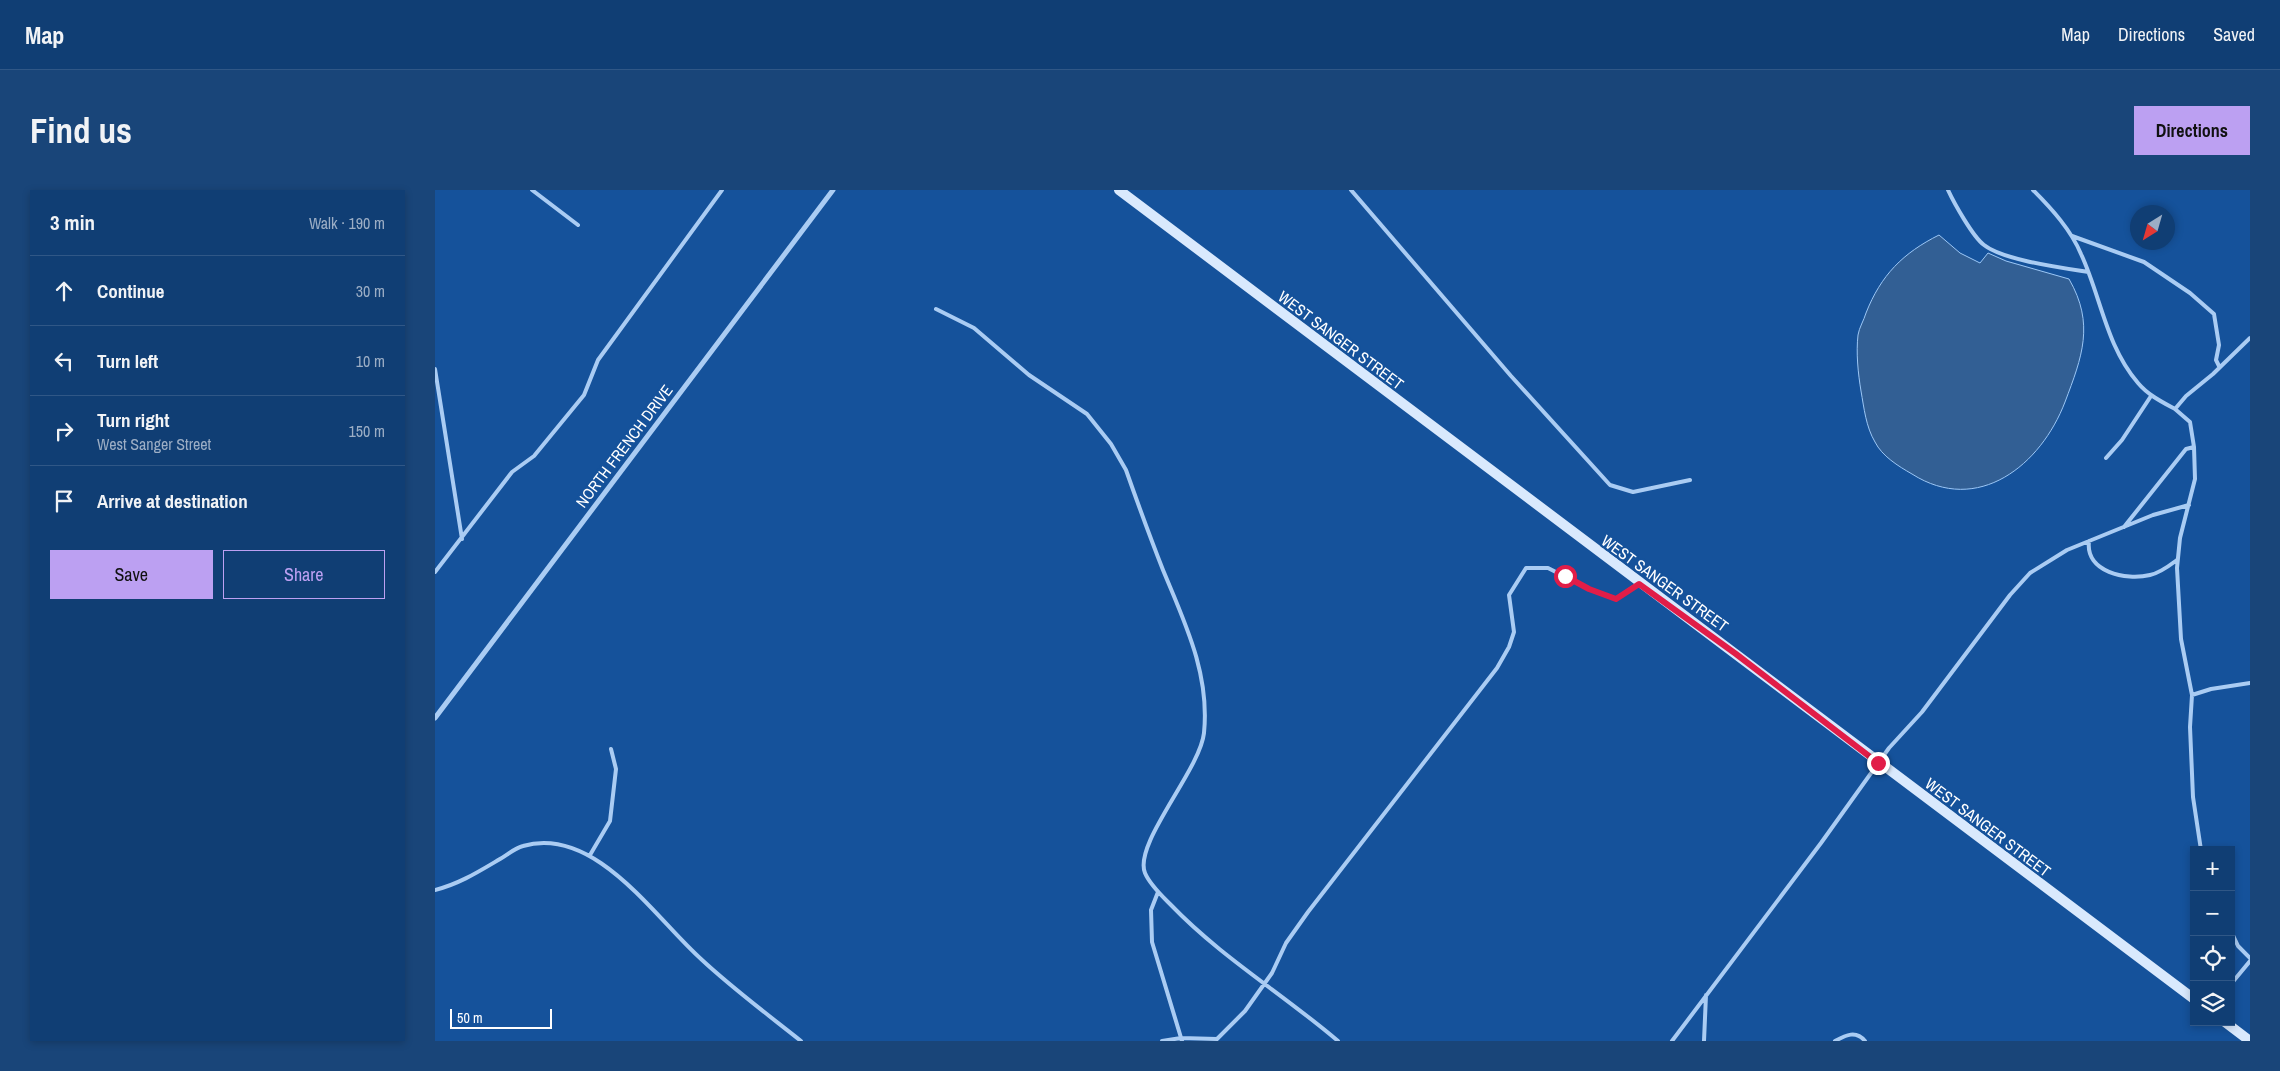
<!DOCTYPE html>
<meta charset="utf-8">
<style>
body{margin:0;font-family:"Archivo Narrow",sans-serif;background:#194579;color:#f1f3f6}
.controls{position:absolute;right:15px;bottom:15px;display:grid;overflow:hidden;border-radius:0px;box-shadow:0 2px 8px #0003}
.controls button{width:45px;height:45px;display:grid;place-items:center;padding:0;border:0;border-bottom:1px solid #305786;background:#103e74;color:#f1f3f6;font:25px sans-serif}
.compass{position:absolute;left:1695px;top:15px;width:45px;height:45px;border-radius:50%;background:#103e74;box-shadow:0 2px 8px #0003;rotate:217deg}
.scale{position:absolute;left:15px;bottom:12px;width:102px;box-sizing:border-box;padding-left:5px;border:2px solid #fff;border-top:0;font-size:14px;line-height:18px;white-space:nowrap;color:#fff;-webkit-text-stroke:4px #15529b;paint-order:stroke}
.stop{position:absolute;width:15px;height:15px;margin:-11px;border:4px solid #e11d48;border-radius:50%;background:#fff}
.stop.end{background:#e11d48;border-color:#fff;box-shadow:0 1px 5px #0008}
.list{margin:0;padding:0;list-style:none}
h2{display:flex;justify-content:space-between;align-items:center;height:65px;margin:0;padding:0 20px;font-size:21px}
h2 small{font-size:16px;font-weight:400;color:#9caec5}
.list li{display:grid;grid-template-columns:32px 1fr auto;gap:15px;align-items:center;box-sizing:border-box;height:70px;padding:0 20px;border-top:1px solid #305786}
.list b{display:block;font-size:19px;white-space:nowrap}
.list p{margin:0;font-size:16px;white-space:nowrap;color:#9caec5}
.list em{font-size:16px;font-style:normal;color:#9caec5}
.actions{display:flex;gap:10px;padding:15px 20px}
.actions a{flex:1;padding:11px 0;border:1px solid #bca0f2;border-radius:0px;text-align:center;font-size:18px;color:#bca0f2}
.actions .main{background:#bca0f2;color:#111}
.icon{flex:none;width:28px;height:28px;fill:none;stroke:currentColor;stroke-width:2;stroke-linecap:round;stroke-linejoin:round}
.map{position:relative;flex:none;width:1815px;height:851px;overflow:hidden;border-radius:0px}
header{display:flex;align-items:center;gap:30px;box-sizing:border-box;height:70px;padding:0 25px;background:#103e74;border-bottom:1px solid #305786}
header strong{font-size:24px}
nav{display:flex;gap:28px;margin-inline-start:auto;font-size:18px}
.intro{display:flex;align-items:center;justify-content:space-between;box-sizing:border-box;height:120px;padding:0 30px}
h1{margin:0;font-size:35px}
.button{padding:12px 22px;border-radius:0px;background:#bca0f2;color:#111;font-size:18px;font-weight:700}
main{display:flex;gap:30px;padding:0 30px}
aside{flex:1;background:#103e74;border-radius:0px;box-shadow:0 2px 8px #0003}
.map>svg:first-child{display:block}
.water{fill:#325f94;stroke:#9cc7f6}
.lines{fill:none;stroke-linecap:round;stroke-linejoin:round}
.lane{stroke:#aaccf3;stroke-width:4}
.street{stroke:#aaccf3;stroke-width:5}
.secondary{stroke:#d9e9fd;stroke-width:10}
.route{stroke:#e11d48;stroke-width:6}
.labels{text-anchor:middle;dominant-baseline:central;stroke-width:4.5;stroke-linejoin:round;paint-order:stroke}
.street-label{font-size:16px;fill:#fff;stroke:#15529b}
</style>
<header>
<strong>Map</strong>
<nav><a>Map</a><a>Directions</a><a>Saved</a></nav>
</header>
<div class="intro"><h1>Find us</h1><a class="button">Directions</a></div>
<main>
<aside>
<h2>3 min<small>Walk · 190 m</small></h2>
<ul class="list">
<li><svg class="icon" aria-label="ahead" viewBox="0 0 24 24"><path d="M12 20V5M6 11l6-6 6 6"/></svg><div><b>Continue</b></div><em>30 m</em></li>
<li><svg class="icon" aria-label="left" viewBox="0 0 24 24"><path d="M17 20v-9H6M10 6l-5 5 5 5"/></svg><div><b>Turn left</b></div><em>10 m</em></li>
<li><svg class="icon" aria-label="right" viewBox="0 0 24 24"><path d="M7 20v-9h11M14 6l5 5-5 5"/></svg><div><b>Turn right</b><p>West Sanger Street</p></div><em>150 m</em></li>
<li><svg class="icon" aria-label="arrive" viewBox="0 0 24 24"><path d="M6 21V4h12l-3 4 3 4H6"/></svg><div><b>Arrive at destination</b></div></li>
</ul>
<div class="actions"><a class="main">Save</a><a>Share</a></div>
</aside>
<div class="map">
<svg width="1815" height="851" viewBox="0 0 1815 851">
<rect width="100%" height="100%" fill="#15529b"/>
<path class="water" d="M1504 45 1525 63 1545 73 1553 63 1571 71 1634 89C1660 134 1647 167 1630 212 1606 275 1543 326 1477 284 1463 276 1447 266 1440 252 1431 237 1429 218 1426 201 1423 183 1421 163 1423 145 1424 138 1429 130 1431 123 1446 85 1468 63 1504 45Z"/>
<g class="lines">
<path class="lane" d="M97 0 143 35
M916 0 1076 186 1175 295 1198 302 1255 290
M1513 0C1519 13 1538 47 1549 55 1568 70 1627 78 1653 82
M1598 0C1617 19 1636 40 1646 64 1666 107 1671 156 1703 193 1713 205 1727 212 1740 219
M1637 46 1709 72 1755 103 1779 124 1784 155 1781 170 1784 176
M501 119 539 138 594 185 652 224 676 254 691 280C703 314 715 347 728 380 750 433 775 484 769 543 765 580 698 654 710 683 715 695 727 706 736 715 786 767 848 804 903 851
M0 179 27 349
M1671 268 1687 250 1716 206
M1689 337 1751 259 1759 257
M1654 351C1650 382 1691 391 1715 385 1725 383 1734 376 1742 370
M0 382 77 282 99 266 149 205 163 170 287 0
M1757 505 1776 499 1815 493
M1766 660 1758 607 1755 537 1757 505 1746 449 1742 378 1745 348 1760 289 1759 257 1755 232 1740 219 1751 206 1778 184 1815 148
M155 665 175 631 181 579 176 559
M0 700C24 694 43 682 65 669 72 665 80 658 88 656 160 635 220 728 266 769 297 798 332 824 366 851
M723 702 716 720 717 752 747 851
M1796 741 1803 756 1815 768
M1796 794 1815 771
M727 851 746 848 782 849 810 821 837 783 851 753 873 722 1062 478 1074 457 1079 442 1074 405 1091 378H1113L1154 399 1181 409 1203 394
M1237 851 1386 653 1454 558 1487 522 1575 405 1595 383 1632 360 1718 325 1754 315
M1269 851 1271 805
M1400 851C1411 845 1421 840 1430 851"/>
<path class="street" d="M0 528 398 0"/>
<path class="secondary" d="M684 0C1041 271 1400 540 1759 809
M1790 832 1815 851"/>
</g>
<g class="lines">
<path class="route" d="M1130 386 1154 399 1181 409 1204 394 1301 464 1443 573"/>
</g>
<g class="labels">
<g class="street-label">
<text transform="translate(906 150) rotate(37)">WEST SANGER STREET</text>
<text transform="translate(189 256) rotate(-53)">NORTH FRENCH DRIVE</text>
<text transform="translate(1230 393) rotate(36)">WEST SANGER STREET</text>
<text transform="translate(1553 637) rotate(37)">WEST SANGER STREET</text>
</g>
</g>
</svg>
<div class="controls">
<button>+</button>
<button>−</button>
<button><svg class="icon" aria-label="locate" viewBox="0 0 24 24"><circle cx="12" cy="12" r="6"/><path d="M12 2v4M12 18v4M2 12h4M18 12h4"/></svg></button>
<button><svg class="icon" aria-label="layers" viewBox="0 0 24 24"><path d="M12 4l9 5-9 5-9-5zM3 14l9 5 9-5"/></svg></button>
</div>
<svg class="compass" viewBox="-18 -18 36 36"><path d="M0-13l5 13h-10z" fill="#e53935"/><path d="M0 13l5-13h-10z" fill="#9caec5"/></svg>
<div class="scale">50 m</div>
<div class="stop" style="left:1130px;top:386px"></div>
<div class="stop end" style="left:1443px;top:573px"></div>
</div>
</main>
